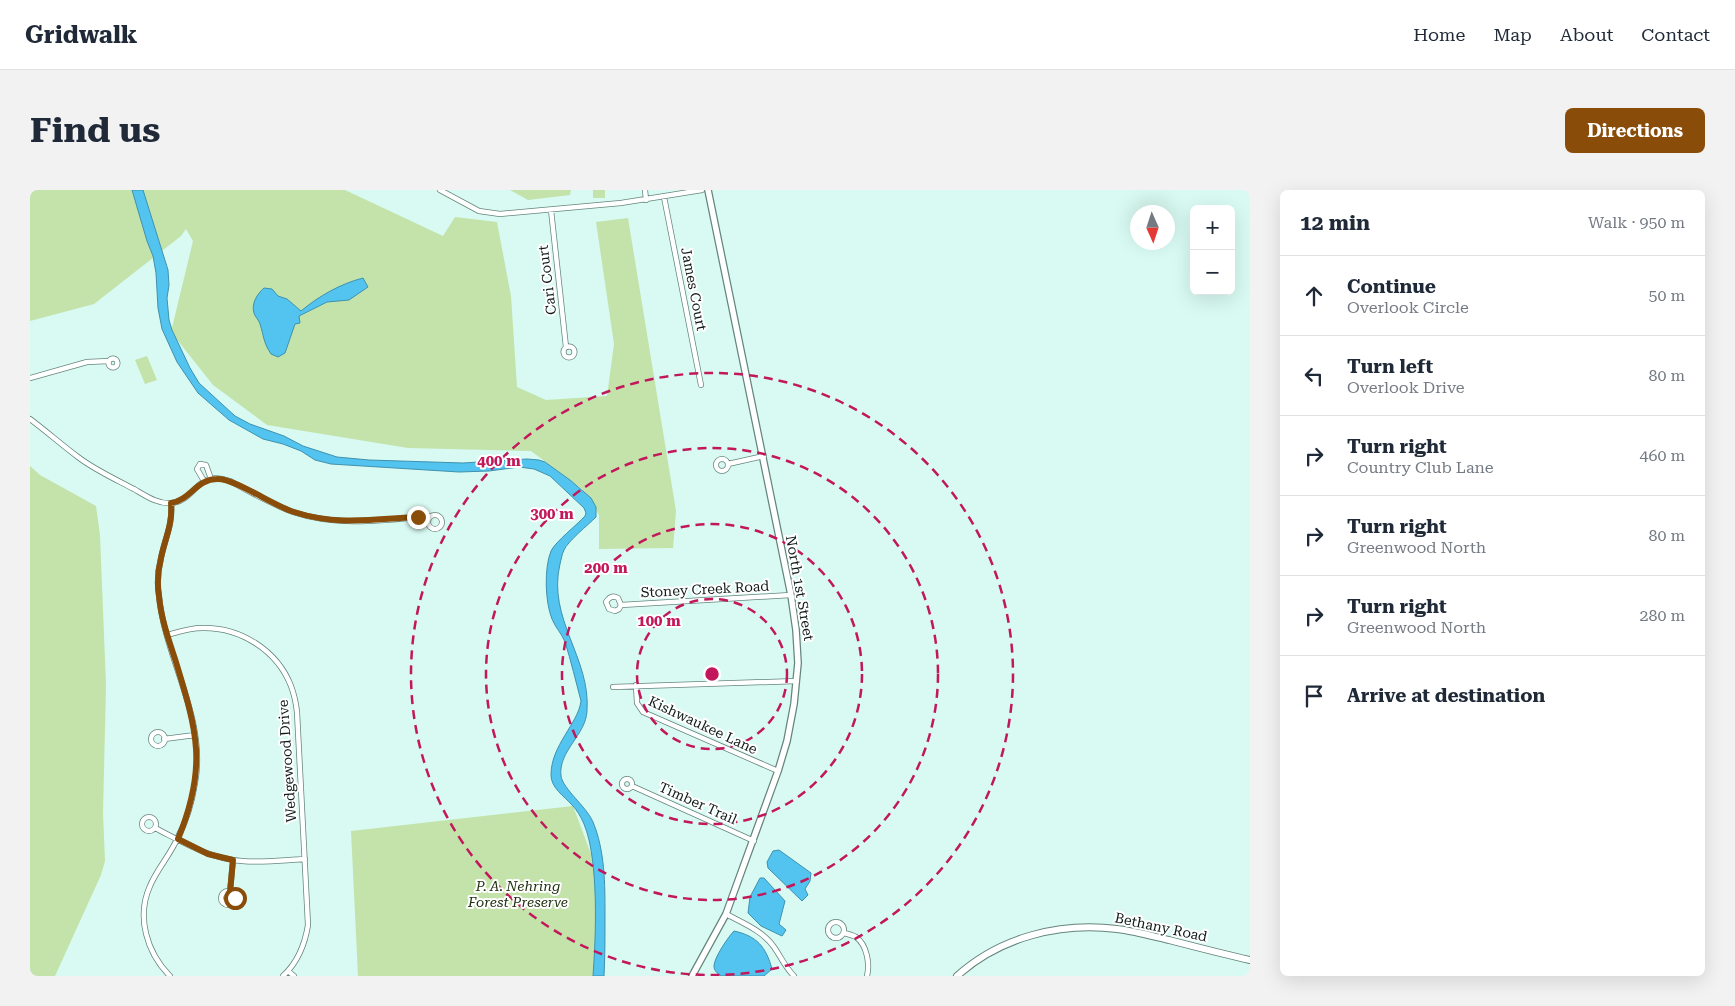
<!DOCTYPE html>
<meta charset="utf-8">
<style>
body{margin:0;font-family:"Roboto Serif",serif;background:#f2f2f3;color:#1f2937}
.controls{position:absolute;right:15px;top:15px;display:grid;overflow:hidden;border-radius:8px;box-shadow:0 5px 20px #0002}
.controls button{width:45px;height:45px;display:grid;place-items:center;padding:0;border:0;border-bottom:1px solid #e0e1e3;background:#fff;color:#1f2937;font:25px sans-serif}
.compass{position:absolute;left:1100px;top:15px;width:45px;height:45px;border-radius:50%;background:#fff;box-shadow:0 5px 20px #0002;rotate:177deg}
.stop{position:absolute;width:15px;height:15px;margin:-11px;border:4px solid #894d09;border-radius:50%;background:#fff}
.stop.end{background:#894d09;border-color:#fff;box-shadow:0 1px 5px #0008}
.list{margin:0;padding:0;list-style:none}
h2{display:flex;justify-content:space-between;align-items:center;height:65px;margin:0;padding:0 20px;font-size:21px}
h2 small{font-size:16px;font-weight:400;color:#747a83}
.list li{display:grid;grid-template-columns:32px 1fr auto;gap:15px;align-items:center;box-sizing:border-box;height:80px;padding:0 20px;border-top:1px solid #e0e1e3}
.list b{display:block;font-size:19px;white-space:nowrap}
.list p{margin:0;font-size:16px;white-space:nowrap;color:#747a83}
.list em{font-size:16px;font-style:normal;color:#747a83}
.icon{flex:none;width:28px;height:28px;fill:none;stroke:currentColor;stroke-width:2;stroke-linecap:round;stroke-linejoin:round}
.map{position:relative;flex:none;width:1220px;height:786px;overflow:hidden;border-radius:8px}
header{display:flex;align-items:center;gap:30px;box-sizing:border-box;height:70px;padding:0 25px;background:#fff;border-bottom:1px solid #e0e1e3}
header strong{font-size:24px}
nav{display:flex;gap:28px;margin-inline-start:auto;font-size:18px}
.intro{display:flex;align-items:center;justify-content:space-between;box-sizing:border-box;height:120px;padding:0 30px}
h1{margin:0;font-size:35px}
.button{padding:12px 22px;border-radius:8px;background:#894d09;color:#fff;font-size:18px;font-weight:700}
main{display:flex;gap:30px;padding:0 30px}
aside{flex:1;background:#fff;border-radius:8px;box-shadow:0 5px 20px #0002}
.map>svg:first-child{display:block}
.green{fill:#c3e3ab}
.water{fill:#53c4ef;stroke:#3f91ae}
.lines{fill:none;stroke-linecap:round;stroke-linejoin:round}
.minor-casing{stroke:#65857d;stroke-width:6}
.tertiary-casing{stroke:#65857d;stroke-width:8}
.secondary-casing{stroke:#65857d;stroke-width:8}
.minor{stroke:#fff;stroke-width:4.5}
.tertiary{stroke:#fff;stroke-width:5.5}
.secondary{stroke:#fff;stroke-width:6}
.route{stroke:#894d09;stroke-width:6}
.ring{fill:none;stroke:#c2185b;stroke-width:2.5;stroke-dasharray:9 6}
.labels{text-anchor:middle;dominant-baseline:central;stroke-width:4;stroke-linejoin:round;paint-order:stroke}
.street-label{font-size:14px;fill:#0f1b18;stroke:#fff}
.park-label{font-size:14px;font-style:italic;fill:#203210;stroke:#fff}
.centre{fill:#c2185b;stroke:#fff;stroke-width:2.5}
.ring-label{font-size:15px;text-anchor:middle;font-weight:bold;fill:#c2185b;stroke:#fff;stroke-width:4;stroke-linejoin:round;paint-order:stroke}
</style>
<header>
<strong>Gridwalk</strong>
<nav><a>Home</a><a>Map</a><a>About</a><a>Contact</a></nav>
</header>
<div class="intro"><h1>Find us</h1><a class="button">Directions</a></div>
<main>
<div class="map">
<svg width="1220" height="786" viewBox="0 0 1220 786">
<rect width="100%" height="100%" fill="#d8faf2"/>
<path class="green" d="M0 0H315L413 46 425 27 467 32 481 106 487 197 516 210 577 206 584 154 566 32 598 28 646 321 643 358 569 359V325L552 299 501 261 378 258 237 235 183 195 141 142 163 51 156 39 151 46 64 114 0 131Z
M480 0H541L540 5 498 10Z
M563 0H575V8H563Z
M117 166 127 190 115 194 105 170Z
M0 276 10 285 66 316 70 345 76 495 73 623 75 671 71 685 25 786H0Z
M543 616 575 701 574 786H328L321 641Z"/>
<path class="water" d="M102 0H113L138 80 139 95 137 108 139 130 142 140 160 178 169 193 205 226 220 234 254 246 273 256 307 267 339 270 433 273 497 269 509 270 515 272 540 290 561 308 566 317V327C558 335 538 351 534 360 532 364 531 370 530 374 517 429 561 468 557 521 556 545 528 561 531 586 533 599 556 616 563 632 575 661 575 694 575 725 575 746 575 766 574 786H563C566 746 569 670 554 634 551 627 547 620 542 615 534 606 521 598 521 585 521 555 548 534 551 511 546 492 541 471 535 452 532 444 525 437 522 429 515 412 514 378 521 361 526 351 547 335 555 326L556 323 554 318 520 286 504 279 489 277 459 281 429 282 301 274 285 270 271 261 253 254 233 249 199 230 168 203 147 172 132 139 128 118 126 83 123 66 117 51Z
M333 88 338 97 319 110 297 112 269 126 270 133 265 134 255 163 248 167 241 164C233 152 234 146 230 134 229 130 225 127 224 123 221 114 227 104 234 98L242 99 248 106 257 109 271 121C289 106 310 94 333 88Z
M749 660 781 683 780 691 775 699 778 705 772 711 738 678 737 672 743 661Z
M730 688H734L755 711 749 734 756 740 752 746 731 736 718 723 720 707Z
M704 741C727 746 736 757 742 779L734 786H691C687 783 684 781 684 776 684 768 698 747 704 741Z"/>
<g class="lines">
<defs>
<path id="minor" d="M410 0 449 21 470 24 591 13 672 0
M615 0 616 10
M634 7 671 195
M521 20 536 157
M533.5 162a5.5 5.5 0 1 1 11 0a5.5 5.5 0 1 1-11 0Z
M78.5 173a4.5 4.5 0 1 1 9 0a4.5 4.5 0 1 1-9 0Z
M0 188 57 172 79 171
M0 229C16 241 32 255 48 267 65 280 85 289 104 299 116 306 129 315 143 313 167 309 166 279 200 291 220 302 241 314 263 322 307 337 355 330 401 326
M686 275a6 6 0 1 1 12 0a6 6 0 1 1-12 0Z
M698 274 734 266
M174 291 167 279 170 274 176 275 181 289
M398 332a7 7 0 1 1 14 0a7 7 0 1 1-14 0Z
M591 415 588 408C583 405 579 407 576 412L579 419 585 421 589 419 591 415 761 405
M137 445C148 442 160 438 172 438 210 437 247 460 261 496 264 504 266 513 267 522L278 735C275 754 267 773 253 786
M606 495 607 513 613 522 748 581
M583 497 767 491
M121 549a7 7 0 1 1 14 0a7 7 0 1 1-14 0Z
M134 549 165 545
M592 594a5 5 0 1 1 10 0a5 5 0 1 1-10 0Z
M602 596 724 651
M112 634a7 7 0 1 1 14 0a7 7 0 1 1-14 0Z
M125 638C153 652 180 669 212 671 233 673 254 670 275 669
M191 708a7 7 0 1 1 14 0a7 7 0 1 1-14 0Z
M200 702 203 670
M696 724C713 733 733 741 744 757 751 767 755 777 764 786
M798 740a8 8 0 1 1 16 0a8 8 0 1 1-16 0Z
M814 743C818 744 822 745 826 747 837 755 840 774 837 786
M258 781 264 786
M140 786C117 763 106 727 120 696 127 679 141 664 148 647 157 630 162 612 165 593 177 528 135 469 129 406 127 394 128 380 131 368 135 348 143 335 141 313"/>
<path id="tertiary" d="M662 786 696 724 748 581 757 551 764 514 768 473 766 440 761 405 678 0"/>
<path id="secondary" d="M927 786C970 747 1030 732 1087 739 1104 741 1122 746 1139 750 1166 757 1193 764 1220 770"/>
</defs>
<use href="#minor" class="minor-casing"/>
<use href="#tertiary" class="tertiary-casing"/>
<use href="#secondary" class="secondary-casing"/>
<use href="#minor" class="minor"/>
<use href="#tertiary" class="tertiary"/>
<use href="#secondary" class="secondary"/>
</g>
<g class="lines">
<path class="route" d="M205 708 200 702 203 670 178 664 148 649C178 576 167 541 145 469 138 448 131 428 129 406 127 394 128 380 131 368 135 348 143 334 141 313 160 310 167 289 187 289 204 288 244 316 264 322 307 336 345 329 388 327"/>
</g>
<g class="ring">
<circle cx="682" cy="484" r="75"/>
<circle cx="682" cy="484" r="150"/>
<circle cx="682" cy="484" r="226"/>
<circle cx="682" cy="484" r="301"/>
</g>
<g class="labels">
<g class="street-label">
<text transform="translate(517 90) rotate(-97)">Cari Court</text>
<text transform="translate(664 99) rotate(79)">James Court</text>
<text transform="translate(770 398) rotate(80)">North 1st Street</text>
<text transform="translate(675 399) rotate(-3)">Stoney Creek Road</text>
<text transform="translate(673 535) rotate(25)">Kishwaukee Lane</text>
<text transform="translate(257 571) rotate(-94)">Wedgewood Drive</text>
<text transform="translate(668 613) rotate(24)">Timber Trail</text>
<text transform="translate(1131 737) rotate(12)">Bethany Road</text>
</g>
<g class="park-label">
<text x="488" y="696">P. A. Nehring<tspan x="488" dy="16">Forest Preserve</tspan></text>
</g>
</g>
<circle cx="682" cy="484" r="8" class="centre"/>
<g class="ring-label">
<text x="469" y="276">400 m</text>
<text x="522" y="329">300 m</text>
<text x="576" y="383">200 m</text>
<text x="629" y="436">100 m</text>
</g>
</svg>
<div class="controls">
<button>+</button>
<button>−</button>
</div>
<svg class="compass" viewBox="-18 -18 36 36"><path d="M0-13l5 13h-10z" fill="#e53935"/><path d="M0 13l5-13h-10z" fill="#747a83"/></svg>
<div class="stop" style="left:205px;top:708px"></div>
<div class="stop end" style="left:388px;top:327px"></div>
</div>
<aside>
<h2>12 min<small>Walk · 950 m</small></h2>
<ul class="list">
<li><svg class="icon" aria-label="ahead" viewBox="0 0 24 24"><path d="M12 20V5M6 11l6-6 6 6"/></svg><div><b>Continue</b><p>Overlook Circle</p></div><em>50 m</em></li>
<li><svg class="icon" aria-label="left" viewBox="0 0 24 24"><path d="M17 20v-9H6M10 6l-5 5 5 5"/></svg><div><b>Turn left</b><p>Overlook Drive</p></div><em>80 m</em></li>
<li><svg class="icon" aria-label="right" viewBox="0 0 24 24"><path d="M7 20v-9h11M14 6l5 5-5 5"/></svg><div><b>Turn right</b><p>Country Club Lane</p></div><em>460 m</em></li>
<li><svg class="icon" aria-label="right" viewBox="0 0 24 24"><path d="M7 20v-9h11M14 6l5 5-5 5"/></svg><div><b>Turn right</b><p>Greenwood North</p></div><em>80 m</em></li>
<li><svg class="icon" aria-label="right" viewBox="0 0 24 24"><path d="M7 20v-9h11M14 6l5 5-5 5"/></svg><div><b>Turn right</b><p>Greenwood North</p></div><em>280 m</em></li>
<li><svg class="icon" aria-label="arrive" viewBox="0 0 24 24"><path d="M6 21V4h12l-3 4 3 4H6"/></svg><div><b>Arrive at destination</b></div></li>
</ul>
</aside>
</main>
